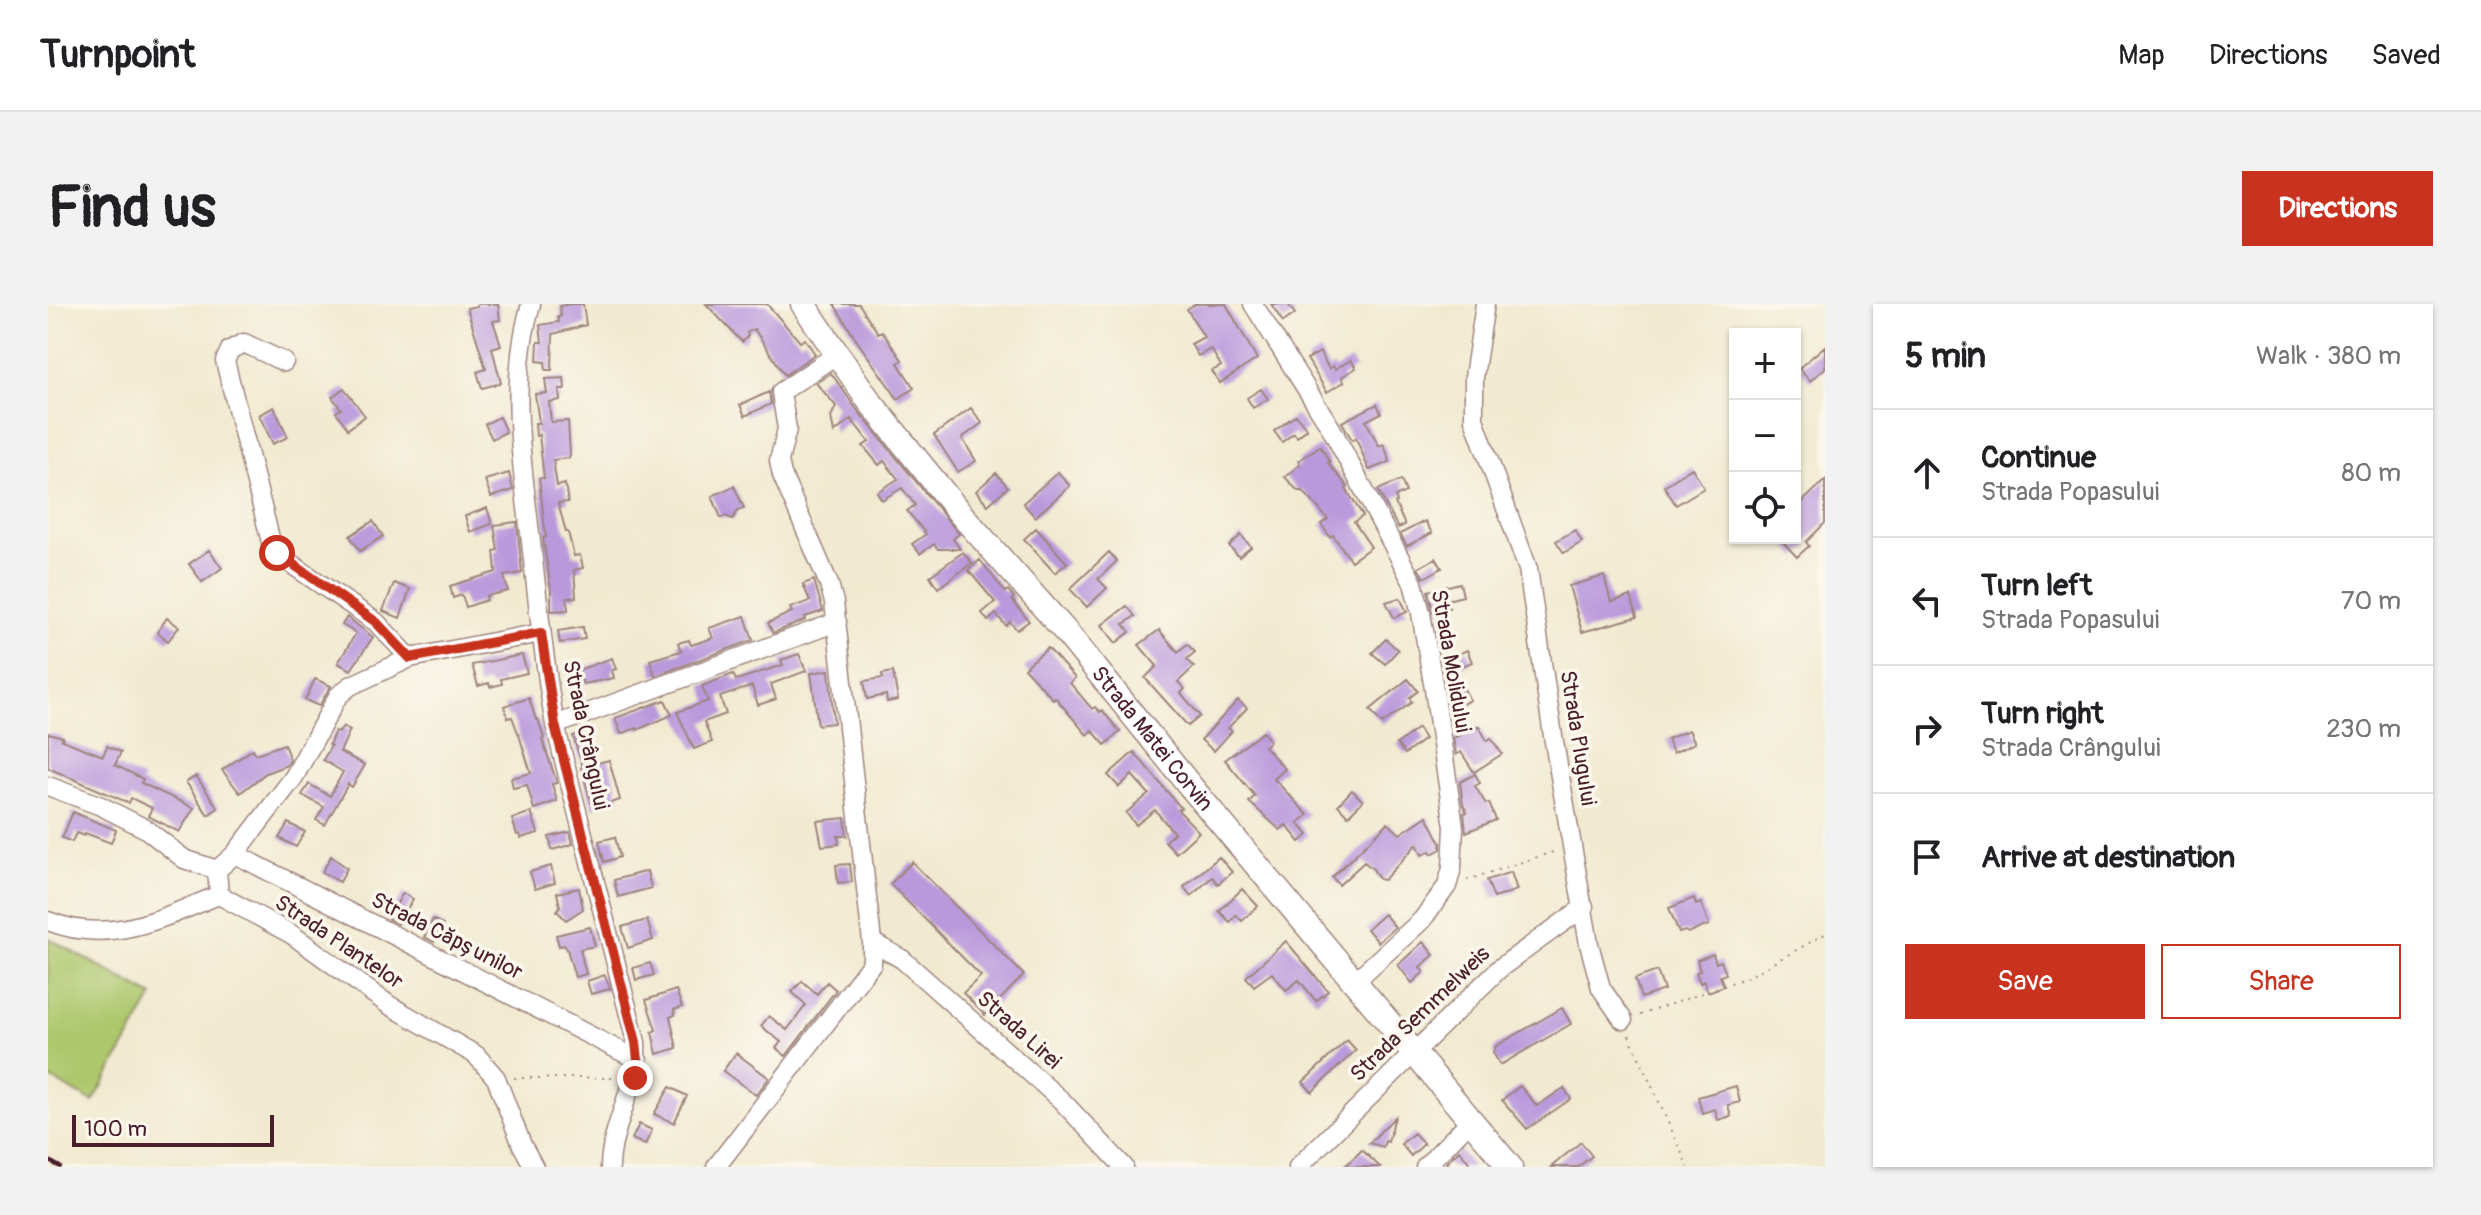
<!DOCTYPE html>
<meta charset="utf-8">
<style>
body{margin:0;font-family:Pangolin,sans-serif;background:#f2f2f2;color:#202124}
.controls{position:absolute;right:24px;top:24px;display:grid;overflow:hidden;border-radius:0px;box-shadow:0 2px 6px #0004}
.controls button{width:72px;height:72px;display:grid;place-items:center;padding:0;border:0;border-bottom:2px solid #e0e0e0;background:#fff;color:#202124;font:40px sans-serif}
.scale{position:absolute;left:24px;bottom:20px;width:202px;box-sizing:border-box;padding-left:8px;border:4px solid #4a1f2b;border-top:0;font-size:22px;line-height:28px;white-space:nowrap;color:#4a1f2b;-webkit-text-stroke:6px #fbf7ec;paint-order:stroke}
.stop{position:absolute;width:24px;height:24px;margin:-18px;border:6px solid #c8321e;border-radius:50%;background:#fff}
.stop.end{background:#c8321e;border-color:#fff;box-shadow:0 2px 8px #0008}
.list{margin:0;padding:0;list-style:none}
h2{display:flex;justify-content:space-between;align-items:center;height:104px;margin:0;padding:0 32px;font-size:34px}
h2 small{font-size:26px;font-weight:400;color:#757577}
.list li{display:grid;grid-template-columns:52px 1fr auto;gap:24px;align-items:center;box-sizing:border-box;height:128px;padding:0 32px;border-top:2px solid #e0e0e0}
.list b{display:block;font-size:30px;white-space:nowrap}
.list p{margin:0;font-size:26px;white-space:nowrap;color:#757577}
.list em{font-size:26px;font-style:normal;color:#757577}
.actions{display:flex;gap:16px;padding:24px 32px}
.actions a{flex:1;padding:18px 0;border:2px solid #c8321e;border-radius:0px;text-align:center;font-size:28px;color:#c8321e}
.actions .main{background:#c8321e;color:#fff}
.icon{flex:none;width:44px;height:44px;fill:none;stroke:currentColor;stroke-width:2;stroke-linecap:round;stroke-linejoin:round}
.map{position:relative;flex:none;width:1777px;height:863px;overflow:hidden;border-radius:0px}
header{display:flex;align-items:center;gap:48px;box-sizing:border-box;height:112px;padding:0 40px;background:#fff;border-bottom:2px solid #e0e0e0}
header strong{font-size:38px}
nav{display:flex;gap:44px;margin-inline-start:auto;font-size:28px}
.intro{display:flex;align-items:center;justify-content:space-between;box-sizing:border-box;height:192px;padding:0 48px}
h1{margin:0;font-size:56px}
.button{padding:20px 36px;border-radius:0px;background:#c8321e;color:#fff;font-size:28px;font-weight:700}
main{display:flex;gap:48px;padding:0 48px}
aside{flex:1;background:#fff;border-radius:0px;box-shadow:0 2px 6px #0004}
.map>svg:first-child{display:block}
.green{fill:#aec76d;stroke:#7c734c;stroke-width:2}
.building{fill:#ba98dc}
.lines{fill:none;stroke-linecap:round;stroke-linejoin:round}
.minor-casing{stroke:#9e847e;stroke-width:21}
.major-casing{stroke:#9e847e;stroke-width:27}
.path{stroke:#9e847e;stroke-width:2;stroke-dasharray:2 6;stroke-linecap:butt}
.minor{stroke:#fff;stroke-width:18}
.major{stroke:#fff;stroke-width:24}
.rail{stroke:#4a1f2b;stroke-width:4}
.route{stroke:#c8321e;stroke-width:10}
.labels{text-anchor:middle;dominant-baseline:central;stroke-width:7;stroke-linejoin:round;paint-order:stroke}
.street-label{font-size:22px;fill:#4a1f2b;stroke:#fbf7ec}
</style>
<header>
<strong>Turnpoint</strong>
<nav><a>Map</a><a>Directions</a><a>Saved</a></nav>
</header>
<div class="intro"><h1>Find us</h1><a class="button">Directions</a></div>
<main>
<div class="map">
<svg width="1777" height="863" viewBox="0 0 1777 863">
<rect width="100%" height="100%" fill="#fbf7ec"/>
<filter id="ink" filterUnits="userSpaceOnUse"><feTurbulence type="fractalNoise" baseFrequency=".0125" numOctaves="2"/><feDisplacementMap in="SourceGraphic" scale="16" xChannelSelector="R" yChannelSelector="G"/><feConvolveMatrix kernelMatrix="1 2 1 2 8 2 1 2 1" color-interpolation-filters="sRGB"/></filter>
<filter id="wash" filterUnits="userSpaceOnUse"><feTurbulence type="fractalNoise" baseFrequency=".006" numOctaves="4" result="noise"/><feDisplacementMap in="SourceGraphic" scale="32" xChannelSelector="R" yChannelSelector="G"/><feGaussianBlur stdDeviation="1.8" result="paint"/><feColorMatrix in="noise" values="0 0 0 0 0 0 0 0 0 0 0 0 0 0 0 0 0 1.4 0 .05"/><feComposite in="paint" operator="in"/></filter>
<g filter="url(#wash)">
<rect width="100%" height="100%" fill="#f1ead0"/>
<path class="green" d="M0 634 105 692 45 798 0 773Z"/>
<g id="blocks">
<path class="building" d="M429 0H450L452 16 445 17 453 41 444 44 453 79 434 84 429 68 438 65 419 4 429 2Z
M523 0H535L538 21 505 30 504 66H498L497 58 489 57 490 38H494L492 21 511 18 510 12H513L512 2Z
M658 0H719L752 38 757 35 767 50 737 71 706 25 699 29 700 32 694 38Z
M786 0H811L830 29 834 27 854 56 850 59 866 84 850 95 809 37Z
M1148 0H1178L1209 55 1172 79 1164 67 1173 62 1163 45 1150 52 1143 40 1156 33 1139 5Z
M1223 0H1240L1247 10 1235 18Z
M1777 42V64L1762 77 1751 64Z
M1272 48 1281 65 1285 62 1287 65 1303 56 1308 64 1294 73 1296 78 1279 88 1259 55Z
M783 69 810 107 911 230 905 235 912 245H890L886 240 872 250 864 240 878 230 859 207 867 201 854 184 834 196 829 188 850 175 836 157 831 161 815 142 821 138 803 115 786 129 783 113 788 102 768 79Z
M516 74 517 85H511L512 96 501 98 503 118 520 117 522 150 521 154 505 156 509 182 517 180 520 198 510 199 518 228H520L526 252 532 251 535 264 526 266 528 293 519 294 520 306 503 307V286L495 234 498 233 491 174H496L491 131 488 132 487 119H491L487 90 499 89 497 75Z
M296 84 317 112 300 125 288 108 293 105 284 93Z
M1213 85 1220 95 1205 104 1199 94Z
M721 88 723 100 697 112 692 101Z
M1329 100 1333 109 1318 117 1331 142 1336 140 1342 158 1321 166 1308 134 1304 136 1294 118Z
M226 103 240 133 225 140 211 111Z
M923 104 934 119 914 134 928 157 910 168 886 131Z
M1248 111 1259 125 1249 133 1246 129 1234 138 1226 127Z
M451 113 458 128 444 135 437 120Z
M1272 142 1282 158 1280 159 1300 183 1298 185 1315 212 1306 218 1323 243 1303 257 1285 231 1282 233 1273 220 1280 215 1255 187H1250L1237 173 1252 160 1250 157Z
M1644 164 1656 184 1628 201 1616 182Z
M1010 168 1022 182 987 213 975 199Z
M461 169 465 186 443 193 437 176Z
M948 169 960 183 940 201 928 187Z
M1353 176 1358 188 1347 193 1349 198 1347 199 1357 221 1350 224 1330 186Z
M1777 176V219L1758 238 1761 242 1749 253 1731 234H1747V205Z
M686 182 696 204 690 206 685 215 677 212 673 214 664 192Z
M439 204 444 220 422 228 417 212Z
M325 217 335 232 312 247 302 232Z
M1377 217 1384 229 1359 242 1352 230Z
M469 218 474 269 456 272 460 287 438 292 439 296 418 303 414 291 405 294 402 282 448 268 446 247 450 246 446 221Z
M988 224 1019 259 1007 269 976 235Z
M1527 226 1534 238 1516 249 1508 237Z
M1193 231 1203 243 1191 253 1181 242Z
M161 246 174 264 154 278 141 260Z
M915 248 924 259 890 284 882 272Z
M1061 248 1069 257 1050 275 1059 284 1039 303 1022 285Z
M1388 254 1394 264 1376 274 1370 264Z
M932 256 957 288 960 286 966 293 964 296 981 317 969 326 962 318 958 322 948 310 940 317 934 309 947 298 920 266Z
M1556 272 1563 298 1583 292 1589 313 1534 328 1521 282Z
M766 276 775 307 757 313 758 316 725 329 720 319 744 308 742 304 762 297 755 280Z
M346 279 362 285 352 314 335 307Z
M1412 279 1415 292 1399 296 1401 304 1385 308 1380 287Z
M1352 294 1359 308 1346 314 1338 298Z
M1079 302 1087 312 1076 320 1082 328 1068 339 1054 321Z
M697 312 705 336 607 372 602 356 633 347 630 339 641 336 643 341 665 334 661 324Z
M299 313 325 333 303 366 290 359 308 329 294 321Z
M119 314 131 323 120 337 109 328Z
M535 323 537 335 512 339 510 327Z
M1111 326 1130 348 1139 340 1147 348 1139 355 1146 363 1130 378 1137 385 1133 389 1152 412 1140 422 1097 374 1109 362 1091 341Z
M1338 335 1350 346 1337 360 1324 349Z
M1000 344 1027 374 1022 379 1044 405 1047 403 1052 408 1054 406 1072 428 1057 441 1044 426 1039 431 1007 393 1005 395 976 364Z
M1419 346 1424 358 1396 370 1393 357Z
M751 350 758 367 723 380 728 395 710 401 704 382 672 393 678 410 656 418 664 438 646 445 629 408 660 397 654 382 685 370 688 376 735 361 733 356Z
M474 351 479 369 453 375 454 380 442 383 441 379 430 382 424 361Z
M564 354 568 365 564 366 566 374 535 380 530 366Z
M781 366 786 419 770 421 763 369Z
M845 368 850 396 839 398 838 391 819 395 816 377 835 374 834 370Z
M267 375 283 382 271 402 257 396Z
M1360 375 1370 387 1361 394 1364 398 1334 420 1322 406Z
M1416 385 1422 396 1401 407 1399 393Z
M481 394 488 416 490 415 496 434 494 435 509 479 504 480 509 497 486 505 479 481 465 484 463 474 483 469 471 431 464 413 460 414 456 402Z
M617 396 624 411 589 426V424L573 430 567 414Z
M1190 396 1199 404 1180 424 1184 427 1166 447 1153 436Z
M295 422 302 426 292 448 317 461 304 483 300 480 277 521 268 516 276 503 254 491 261 480 282 492 295 468 275 456 283 442 281 441 287 427 291 429Z
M1431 422 1439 437 1443 434 1454 450 1426 468 1413 448 1408 451 1405 434Z
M1370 424 1377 435 1357 450 1349 440Z
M1641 426 1647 439 1625 449 1619 435Z
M539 427 550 459 561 456 572 496 545 504 533 464 535 463 525 432Z
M1215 428 1222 437 1216 442 1237 465 1226 475 1260 511 1250 519 1260 531 1252 538 1238 521 1232 526 1201 498 1207 492 1177 456Z
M0 429 15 433 14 436 55 452 59 442 73 448 67 461 95 475 93 479 146 504 131 528 100 512 104 504 83 494 81 499 0 464Z
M236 440 242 456 239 461 218 469 192 489 174 466 205 445 208 450Z
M1086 448 1133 504 1130 506 1151 528 1128 549 1117 537 1126 529 1107 506 1088 521 1078 509 1101 490 1084 471 1071 483 1060 471Z
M1427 470 1432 479 1427 482 1438 500 1441 499 1448 516 1418 528 1416 509 1419 508 1415 501 1412 478Z
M148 472 170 504 160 511 138 478Z
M1304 486 1315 497 1300 512 1290 501Z
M25 508 68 526 63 539 37 529 36 532 28 529 24 538 14 534Z
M483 508 490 529 473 534 472 530 469 531 464 515Z
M1379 512 1393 539V545L1384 550 1382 547 1374 551 1369 540 1336 576 1331 575 1325 565 1316 558 1291 581 1284 573 1340 519 1352 530Z
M797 514 799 532H790L791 540 774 542 769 517Z
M240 519 257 528 248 543 231 534Z
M522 528 525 540 504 546 501 533Z
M567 533 572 553 556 558 551 537Z
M283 552 299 564 292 578 274 568Z
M1171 553 1184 568 1170 580 1164 573 1143 592 1136 583Z
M864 558 976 671 937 711 915 689 933 672 842 580Z
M802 560 804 578 790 579 788 561Z
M503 562 507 579 487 585 482 568Z
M599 567 603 584 570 593 566 576Z
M1463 568 1469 586 1446 594 1439 576Z
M531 584 535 605 518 616 509 607 512 602 509 589Z
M1194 585 1210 602 1194 617 1188 611 1182 618 1171 607Z
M355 589 365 595 350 620 340 615Z
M1646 594 1648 601 1653 599 1661 621 1640 629 1637 627 1631 629 1621 604Z
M1336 610 1347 623 1330 638 1319 625Z
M385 615 395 621 386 638 376 633Z
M599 616 605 636 580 644 574 623Z
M542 623 547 642 532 645 538 670 527 673 519 645 516 641 511 642 508 631Z
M1238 637 1280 687 1268 697 1251 676 1238 686 1224 669 1206 682 1198 673Z
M1375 638 1386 651 1372 663 1376 668 1364 679 1350 661Z
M1665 650 1668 659 1673 657 1678 670 1672 672 1676 682 1660 688 1656 677 1652 679 1648 668 1652 667 1649 656Z
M602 659 606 671 588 676 585 664Z
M1609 667 1616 686 1593 694 1587 675Z
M557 671 562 685 543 690 539 677Z
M754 677 769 690 779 678 788 686 738 752 728 744 733 738 713 722 721 712 739 726 758 701 744 688Z
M628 686 634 703 626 706 627 711 622 713 629 744 609 750 604 728 608 726 598 696Z
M1514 704 1523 720 1452 761 1445 748 1448 742Z
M1299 736 1308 746 1264 788 1255 778Z
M688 749 721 774 708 791 675 767Z
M1472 782 1489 802 1516 784 1523 795 1479 825 1454 796Z
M1688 782 1692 798 1680 801 1683 812 1670 816 1667 805 1654 809 1650 793Z
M622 783 639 792 626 819 606 810Z
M1347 813 1340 838 1337 837 1335 843 1321 839Z
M591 820 604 826 597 841 584 835Z
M1366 829 1376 840 1363 852 1353 840Z
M1533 838 1544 852 1530 863H1503Z
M1314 846 1332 863H1296Z
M1411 846 1425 863H1402L1398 859Z"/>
</g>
</g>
<g filter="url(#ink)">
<use href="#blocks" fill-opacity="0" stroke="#9e847e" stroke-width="2"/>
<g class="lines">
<defs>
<path id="minor" d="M483 0C460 78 474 159 483 238 490 299 496 360 507 421L588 738C591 782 563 819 562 863
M1205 0 1283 124 1365 279 1373 309 1386 385 1406 523 1404 564 1399 582 1374 616 1307 677
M1437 0 1426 73V115L1480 265 1505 432 1541 640 1553 684 1575 716
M236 58 196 39 182 46 177 57 223 238 229 249 239 257 328 318 362 354
M507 421 789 318
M0 482 53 502 98 525 136 555 169 566
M187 550 590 756
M171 591 169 566 187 550 246 473 290 392 302 382 362 354 493 329
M0 617C63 642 113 614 171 591L243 630 341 701 428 751 448 774 474 841 486 863
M824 638 854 655 1014 797 1076 863
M668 863 824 659V638L786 298 781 280 734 171 731 157 739 125 733 88 788 51
M1250 863 1452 664 1536 603
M1377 863 1424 815"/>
<g id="major">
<path id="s1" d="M755 0 822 98 911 208 1018 328 1143 483 1462 863"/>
</g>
</defs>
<use href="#minor" class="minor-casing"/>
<use href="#major" class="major-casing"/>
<path class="path" d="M1419 576 1508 547
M1592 711 1700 673 1777 630
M1581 731 1640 863
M466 774H567"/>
<use href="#minor" class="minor"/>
<use href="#major" class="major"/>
<path class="rail" d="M0 856 12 863"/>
</g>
</g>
<g class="lines" filter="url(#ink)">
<path class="route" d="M229 249 328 318 362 354 493 329 507 421 588 738 590 756 587 774"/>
</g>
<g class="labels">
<g class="street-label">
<text transform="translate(1403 357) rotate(80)">Strada Molidului</text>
<text transform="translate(538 431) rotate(78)">Strada Crângului</text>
<text transform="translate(1530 434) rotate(81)">Strada Plugului</text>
<text stroke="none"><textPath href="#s1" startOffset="558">Strada Matei Corvin</textPath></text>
<text transform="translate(399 632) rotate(27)">Strada Căpșunilor</text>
<text transform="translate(291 638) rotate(34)">Strada Plantelor</text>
<text transform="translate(1372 710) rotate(-44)">Strada Semmelweis</text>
<text transform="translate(971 726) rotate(42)">Strada Lirei</text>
</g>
</g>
</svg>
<div class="controls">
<button>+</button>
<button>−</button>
<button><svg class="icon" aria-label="locate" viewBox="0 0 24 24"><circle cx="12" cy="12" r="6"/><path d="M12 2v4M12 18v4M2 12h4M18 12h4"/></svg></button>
</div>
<div class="scale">100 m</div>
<div class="stop" style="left:229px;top:249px"></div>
<div class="stop end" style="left:587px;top:774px"></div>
</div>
<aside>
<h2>5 min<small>Walk · 380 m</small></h2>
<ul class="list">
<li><svg class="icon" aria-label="ahead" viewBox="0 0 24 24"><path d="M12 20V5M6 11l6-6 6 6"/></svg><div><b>Continue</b><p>Strada Popasului</p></div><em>80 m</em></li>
<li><svg class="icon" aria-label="left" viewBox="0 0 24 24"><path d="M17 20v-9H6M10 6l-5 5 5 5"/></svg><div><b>Turn left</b><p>Strada Popasului</p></div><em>70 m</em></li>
<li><svg class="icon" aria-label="right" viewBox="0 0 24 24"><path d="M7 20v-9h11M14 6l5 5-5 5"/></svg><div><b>Turn right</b><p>Strada Crângului</p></div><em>230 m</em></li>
<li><svg class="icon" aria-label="arrive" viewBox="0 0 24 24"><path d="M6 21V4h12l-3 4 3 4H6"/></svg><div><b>Arrive at destination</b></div></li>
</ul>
<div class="actions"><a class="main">Save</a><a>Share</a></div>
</aside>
</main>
